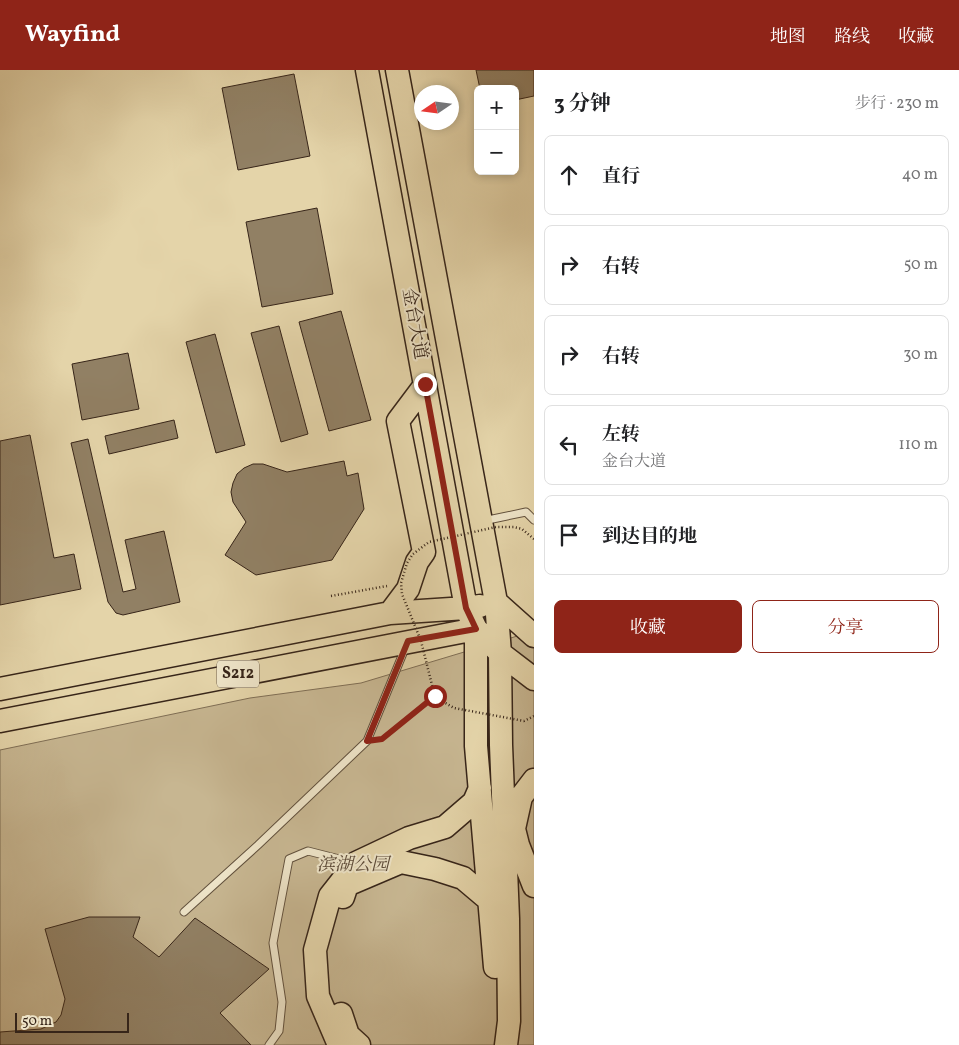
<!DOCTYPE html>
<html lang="zh">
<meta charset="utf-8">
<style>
body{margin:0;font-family:Vollkorn,"Noto Serif SC",serif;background:#f6f6f6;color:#202124}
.controls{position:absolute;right:15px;top:15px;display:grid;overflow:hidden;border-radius:8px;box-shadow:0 2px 8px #0003}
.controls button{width:45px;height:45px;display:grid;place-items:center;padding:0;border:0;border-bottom:1px solid #e0e0e0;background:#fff;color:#202124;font:25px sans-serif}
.compass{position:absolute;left:414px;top:15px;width:45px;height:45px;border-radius:50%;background:#fff;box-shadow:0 2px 8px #0003;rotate:257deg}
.scale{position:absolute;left:15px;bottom:12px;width:114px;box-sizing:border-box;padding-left:5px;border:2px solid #372519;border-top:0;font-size:14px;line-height:18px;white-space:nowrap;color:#372519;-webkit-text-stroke:4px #ede3c7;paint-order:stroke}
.stop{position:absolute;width:15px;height:15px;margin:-11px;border:4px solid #8f2418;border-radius:50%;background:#fff}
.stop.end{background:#8f2418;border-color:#fff;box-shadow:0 1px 5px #0008}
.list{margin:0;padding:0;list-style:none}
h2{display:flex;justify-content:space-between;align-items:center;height:65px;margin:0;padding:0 20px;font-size:21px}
h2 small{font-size:16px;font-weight:400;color:#757577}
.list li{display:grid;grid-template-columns:32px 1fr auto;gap:15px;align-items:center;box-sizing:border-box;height:80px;margin:0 10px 10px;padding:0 10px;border:1px solid #e0e0e0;border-radius:8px}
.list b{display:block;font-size:19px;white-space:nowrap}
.list p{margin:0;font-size:16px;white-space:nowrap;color:#757577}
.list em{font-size:16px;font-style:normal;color:#757577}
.actions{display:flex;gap:10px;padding:15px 20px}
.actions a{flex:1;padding:11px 0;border:1px solid #8f2418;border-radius:8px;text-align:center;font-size:18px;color:#8f2418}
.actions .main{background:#8f2418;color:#fff}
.icon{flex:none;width:28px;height:28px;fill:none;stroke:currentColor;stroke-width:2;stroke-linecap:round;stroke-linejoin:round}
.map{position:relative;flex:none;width:534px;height:975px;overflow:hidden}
header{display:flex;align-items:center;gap:30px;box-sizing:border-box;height:70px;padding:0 25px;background:#8f2418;color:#fff}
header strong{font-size:24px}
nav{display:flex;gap:28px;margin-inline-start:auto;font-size:18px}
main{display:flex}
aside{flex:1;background:#fff}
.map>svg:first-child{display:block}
.green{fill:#c7b691;stroke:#7f6e55}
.building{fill:#918064;stroke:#372519}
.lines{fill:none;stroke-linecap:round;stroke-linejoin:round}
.lane-casing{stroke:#62513d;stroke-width:9}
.primary-casing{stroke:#372519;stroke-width:25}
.path{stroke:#372519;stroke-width:2.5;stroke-dasharray:1 2.5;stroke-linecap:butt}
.lane{stroke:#ede3c7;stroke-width:7}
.primary{stroke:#e4d4a9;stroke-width:22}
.path-bridge{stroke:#372519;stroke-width:2.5;stroke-dasharray:1 2.5;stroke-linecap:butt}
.route{stroke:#8f2418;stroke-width:6}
.labels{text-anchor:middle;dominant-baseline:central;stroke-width:4;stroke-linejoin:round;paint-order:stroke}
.shield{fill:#ede3c7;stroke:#6e5e4d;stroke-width:1}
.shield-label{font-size:16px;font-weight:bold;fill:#372519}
.street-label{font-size:18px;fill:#372519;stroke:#ede3c7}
.park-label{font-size:18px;font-style:italic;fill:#5b4937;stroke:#ede3c7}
</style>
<header>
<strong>Wayfind</strong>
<nav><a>地图</a><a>路线</a><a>收藏</a></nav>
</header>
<main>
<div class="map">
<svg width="534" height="975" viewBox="0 0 534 975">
<rect width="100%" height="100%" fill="#e4d4a9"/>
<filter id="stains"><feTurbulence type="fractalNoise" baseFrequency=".004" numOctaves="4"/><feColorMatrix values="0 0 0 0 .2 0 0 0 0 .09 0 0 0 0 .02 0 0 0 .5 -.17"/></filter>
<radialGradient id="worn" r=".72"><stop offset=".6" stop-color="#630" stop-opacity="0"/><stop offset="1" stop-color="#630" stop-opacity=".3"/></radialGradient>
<path class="green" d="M534 561V975H0V680L250 628 361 613Z"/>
<path class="building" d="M476 0H534V26L515 30V19H480Z
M294 4 310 86 238 100 222 18Z
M317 138 333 224 262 237 246 152Z
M341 241 371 350 329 361 299 252Z
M279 256 308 364 281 372 251 263Z
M215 264 245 375 216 383 186 272Z
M128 283 139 339 82 350 72 294Z
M174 350 178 368 109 384 105 366Z
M30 365 54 488 74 484 81 519 0 535V371Z
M88 369 123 522 136 519 125 470 164 461 180 532 123 545 116 543 108 532 71 373Z
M344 391 347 406 358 403 364 439 332 490 256 505 225 485 246 452 233 432 231 422 233 413 237 404 244 398 253 394H263L287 402Z
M89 847H140L133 867 159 887 195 848 269 899 220 943 251 975H0V962L41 959 56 952 61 945 65 929 45 859Z"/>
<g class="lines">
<defs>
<path id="lane" d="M483 451 526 442 534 450
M184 842 258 775 367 671 406 576
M269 975 279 961 282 932 273 873 289 789 308 781 351 792"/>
<path id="primary" d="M367 0 466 538 476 559 500 583 534 609
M397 0 496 532 500 583 501 675 508 849 509 951 506 975
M496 532 534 566
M390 543 408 519 417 492 424 482 398 351 425 315
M476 559V676L495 897
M0 619 390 543 466 538 480 536
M0 651 476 559
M513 755 518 775 534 816
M513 763 521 727 534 710
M343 827 347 815 401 792 435 799 463 808 489 830
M341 944 348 965 359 975
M339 975 318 926 315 880 330 826 356 793 409 768 445 757 474 732 480 718"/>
</defs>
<use href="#lane" class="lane-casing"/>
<use href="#primary" class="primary-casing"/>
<path class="path" d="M331 526 387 516
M379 670 382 669 435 627"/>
<use href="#lane" class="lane"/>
<use href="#primary" class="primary"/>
<path class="path-bridge" d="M534 469 522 459 514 457H496L429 472 413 484 407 493 401 513 402 524 421 571 435 627 454 638 524 651 534 646"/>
</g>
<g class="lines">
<path class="route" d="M425 314 466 538 476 559 408 571 367 671 382 669 435 626"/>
</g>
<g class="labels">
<rect class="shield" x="217" y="590.5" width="42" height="27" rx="4"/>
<g class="shield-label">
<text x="238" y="604">S212</text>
</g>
<g class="street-label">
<text transform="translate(414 254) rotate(80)">金台大道</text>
</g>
<g class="park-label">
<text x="353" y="795">滨湖公园</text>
</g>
</g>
<rect width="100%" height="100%" filter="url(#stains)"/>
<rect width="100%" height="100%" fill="url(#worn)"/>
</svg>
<div class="controls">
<button>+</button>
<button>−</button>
</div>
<svg class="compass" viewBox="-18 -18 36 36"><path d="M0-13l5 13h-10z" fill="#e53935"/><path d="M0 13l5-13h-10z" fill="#757577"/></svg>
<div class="scale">50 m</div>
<div class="stop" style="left:435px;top:626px"></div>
<div class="stop end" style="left:425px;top:314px"></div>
</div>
<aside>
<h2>3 分钟<small>步行 · 230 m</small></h2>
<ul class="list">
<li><svg class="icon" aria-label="ahead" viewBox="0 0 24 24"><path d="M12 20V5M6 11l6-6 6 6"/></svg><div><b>直行</b></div><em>40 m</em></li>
<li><svg class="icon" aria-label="right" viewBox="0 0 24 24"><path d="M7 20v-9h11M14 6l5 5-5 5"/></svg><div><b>右转</b></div><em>50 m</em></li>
<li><svg class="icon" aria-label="right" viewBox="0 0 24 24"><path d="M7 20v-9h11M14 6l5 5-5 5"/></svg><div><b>右转</b></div><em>30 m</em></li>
<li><svg class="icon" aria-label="left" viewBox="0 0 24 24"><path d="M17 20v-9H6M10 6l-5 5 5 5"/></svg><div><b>左转</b><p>金台大道</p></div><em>110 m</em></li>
<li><svg class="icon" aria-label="arrive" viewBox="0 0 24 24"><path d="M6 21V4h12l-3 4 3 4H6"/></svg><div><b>到达目的地</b></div></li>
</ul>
<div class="actions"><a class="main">收藏</a><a>分享</a></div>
</aside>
</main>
